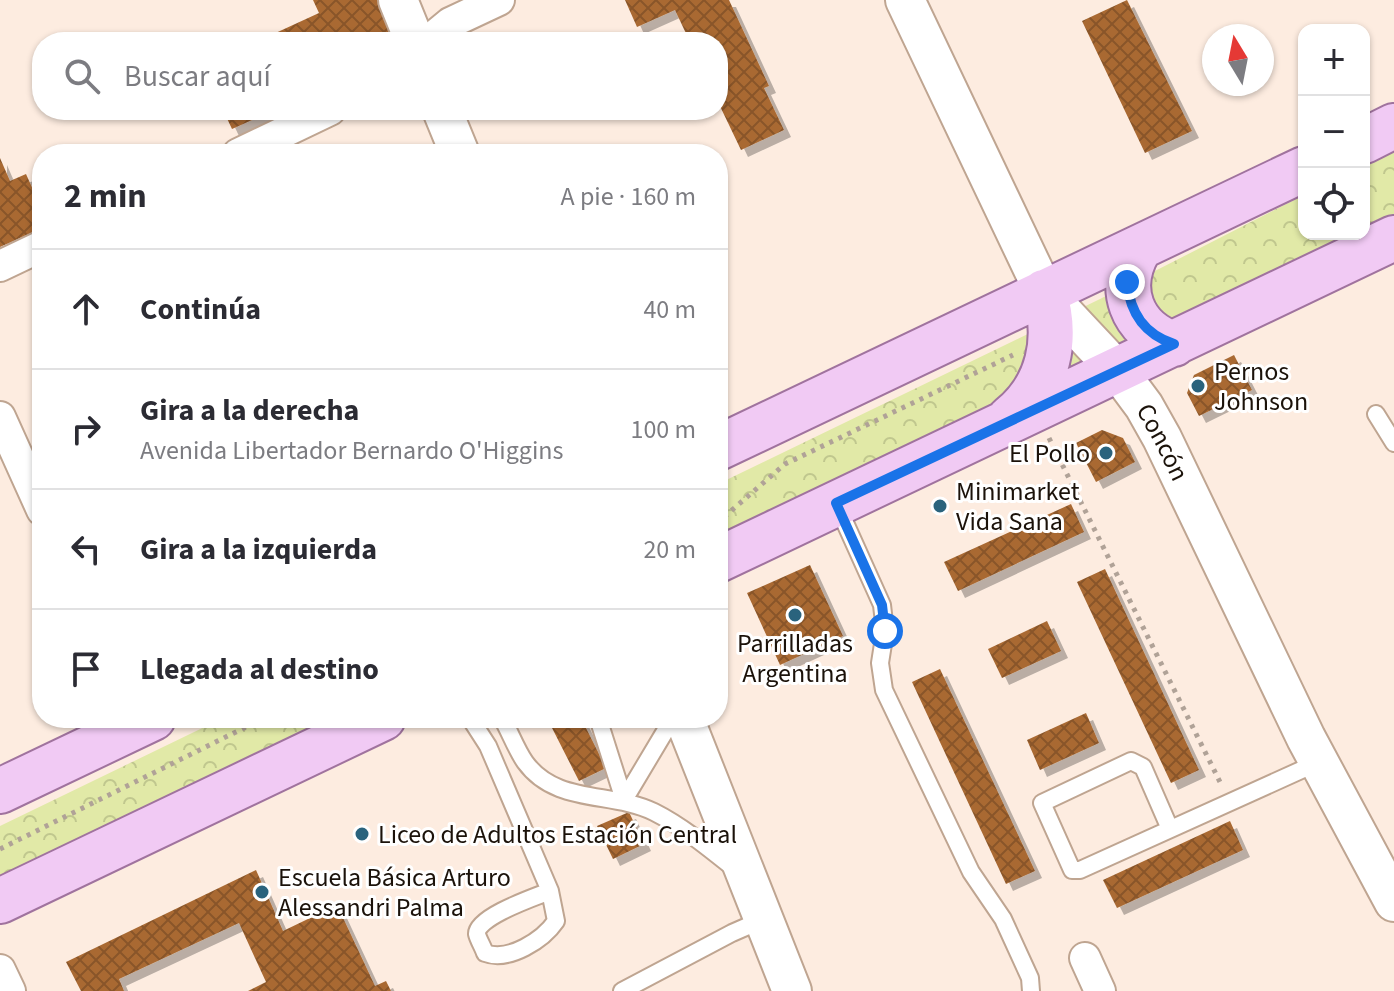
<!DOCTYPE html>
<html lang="es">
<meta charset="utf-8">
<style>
body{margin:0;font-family:"Source Sans 3",sans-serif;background:#f7f7f7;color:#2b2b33}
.controls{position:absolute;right:24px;top:24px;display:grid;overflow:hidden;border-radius:16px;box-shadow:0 2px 6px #0004}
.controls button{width:72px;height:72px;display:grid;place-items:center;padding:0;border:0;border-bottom:2px solid #e1e1e2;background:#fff;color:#2b2b33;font:40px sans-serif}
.compass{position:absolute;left:1202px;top:24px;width:72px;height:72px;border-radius:50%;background:#fff;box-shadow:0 2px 6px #0004;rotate:350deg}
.stop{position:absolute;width:24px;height:24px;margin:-18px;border:6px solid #1a73e8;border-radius:50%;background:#fff}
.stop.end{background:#1a73e8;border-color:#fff;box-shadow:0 2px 8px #0008}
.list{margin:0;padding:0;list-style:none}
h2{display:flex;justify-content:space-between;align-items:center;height:104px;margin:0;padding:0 32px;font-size:34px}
h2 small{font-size:26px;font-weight:400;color:#7c7c81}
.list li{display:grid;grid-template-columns:52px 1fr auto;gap:24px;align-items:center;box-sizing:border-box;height:120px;padding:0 32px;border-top:2px solid #e1e1e2}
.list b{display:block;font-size:30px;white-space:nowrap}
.list p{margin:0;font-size:26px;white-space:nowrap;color:#7c7c81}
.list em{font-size:26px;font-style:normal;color:#7c7c81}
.icon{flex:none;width:44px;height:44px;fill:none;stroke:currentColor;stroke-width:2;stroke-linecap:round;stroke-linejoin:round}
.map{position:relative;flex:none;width:1394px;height:991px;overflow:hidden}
.search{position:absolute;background:#fff;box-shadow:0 2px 6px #0004;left:32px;top:32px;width:696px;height:88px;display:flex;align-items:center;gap:20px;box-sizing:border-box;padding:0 28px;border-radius:32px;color:#7c7c81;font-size:30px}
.panel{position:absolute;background:#fff;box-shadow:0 2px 6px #0004;left:32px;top:144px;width:696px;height:584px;border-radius:32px}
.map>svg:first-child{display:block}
.park{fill:url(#park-crowns)}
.building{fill:url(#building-cross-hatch);filter:url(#shadow)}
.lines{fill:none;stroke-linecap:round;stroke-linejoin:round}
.service-casing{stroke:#bfa591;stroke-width:20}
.minor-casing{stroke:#bfa591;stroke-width:34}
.tertiary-casing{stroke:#bfa591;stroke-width:42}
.primary-casing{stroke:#a0739e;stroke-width:48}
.path{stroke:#b0a297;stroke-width:5;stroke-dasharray:4 6;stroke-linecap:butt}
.service{stroke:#fff;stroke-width:16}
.minor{stroke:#fff;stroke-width:30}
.tertiary{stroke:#fff;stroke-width:38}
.primary{stroke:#f1caf4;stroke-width:44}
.route{stroke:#1a73e8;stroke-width:10}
.poi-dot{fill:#2a637d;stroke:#fff;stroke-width:3}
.labels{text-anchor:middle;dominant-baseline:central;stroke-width:6;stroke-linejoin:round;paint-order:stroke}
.poi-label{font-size:26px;fill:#1b120a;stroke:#fff;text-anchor:start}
.street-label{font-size:26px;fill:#1b120a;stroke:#fff}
</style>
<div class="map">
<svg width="1394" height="991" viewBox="0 0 1394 991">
<defs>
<pattern id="park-crowns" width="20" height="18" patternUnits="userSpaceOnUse" patternTransform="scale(2)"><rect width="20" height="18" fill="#e1e9a7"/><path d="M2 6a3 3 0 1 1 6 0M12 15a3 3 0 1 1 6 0" fill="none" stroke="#c0c78e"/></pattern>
<pattern id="building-cross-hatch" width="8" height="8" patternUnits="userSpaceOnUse" patternTransform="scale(2)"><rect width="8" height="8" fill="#a96932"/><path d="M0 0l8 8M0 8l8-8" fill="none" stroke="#895529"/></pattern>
<filter id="shadow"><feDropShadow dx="7" dy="7" stdDeviation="0" flood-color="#0004"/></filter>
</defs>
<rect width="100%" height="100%" fill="#fdece0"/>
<path class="park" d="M1394 150V220L718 547V484L1100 299 1304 195V234H1364V165Z
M223 718H357L0 887V826Z"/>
<path class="building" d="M313 0H379L399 42H256L319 13Z
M625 0H729L769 86 764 88 784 130 741 150 718 102V42H690L675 10 637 27Z
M1127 0 1192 131 1145 153 1082 21Z
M223 110H274L232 129Z
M0 158 10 181 26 174 42 210V228L0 247Z
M1234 355 1252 390 1199 416 1187 393 1194 375Z
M1102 430 1123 438 1135 462 1096 482 1076 443Z
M1071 504 1084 532 958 591 944 562Z
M810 565 843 636 780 665 747 593Z
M1105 569 1199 770 1171 783 1077 582Z
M1047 621 1061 651 1002 678 988 649Z
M940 669 1035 871 1006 884 912 682Z
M1086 713 1099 743 1040 770 1027 740Z
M562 718H581L606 768 579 781 550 724Z
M629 812 644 844 613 859 597 826Z
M1230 821 1243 850 1117 908 1103 880Z
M256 870 283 931 337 905 375 986 386 981 391 991H248L266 982 239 923 119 979 124 991H81L66 962Z"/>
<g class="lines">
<defs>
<path id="service" d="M1376 414 1394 443
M837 505 882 605 885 631 880 663 884 690 971 872 1003 919 1030 978 1031 991
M470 718 488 746 550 891 556 921C543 940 509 962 485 953 483 947 478 939 477 934 476 917 535 897 550 891
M502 718C510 732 516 749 525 762 556 805 611 791 654 812 682 826 710 849 735 869
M598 718 624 800
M624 800 673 718
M1170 829 1143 767 1131 761 1042 803 1072 870H1080L1319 762
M622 991 732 933 764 919"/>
<path id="minor" d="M427 42 450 23 499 0
M238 154 330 110
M0 266 42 246
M0 417 42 510
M1085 958 1100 991
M0 970 10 991"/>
<g id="tertiary">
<path d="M398 0 415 42"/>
<path id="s1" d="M905 0 1044 292 1118 371 1144 406 1162 438 1306 738 1394 902"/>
<path d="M442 110 460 154"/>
<path d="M684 718 792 991"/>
</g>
<path id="primary" d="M1364 141 1394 126
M1139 249C1116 288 1131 330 1174 344
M1010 418C1049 387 1059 338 1044 292
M718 448 1304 169
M718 560 1394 238
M0 791 153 718
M0 901 383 718"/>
</defs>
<use href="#service" class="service-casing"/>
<use href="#minor" class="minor-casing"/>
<use href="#tertiary" class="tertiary-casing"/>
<use href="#primary" class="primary-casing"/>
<path class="path" d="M1049 438 1221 784
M724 517 785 464 1013 355
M0 849 264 718"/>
<use href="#service" class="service"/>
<use href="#minor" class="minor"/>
<use href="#tertiary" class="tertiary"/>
<use href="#primary" class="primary"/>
</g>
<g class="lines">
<path class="route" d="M885 631 882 605 836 503 1174 344C1144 334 1130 313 1127 282"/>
</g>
<g class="poi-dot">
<circle cx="1198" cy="386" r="8"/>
<circle cx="1106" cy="453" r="8"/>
<circle cx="940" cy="506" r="8"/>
<circle cx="795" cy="615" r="8"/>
<circle cx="362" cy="834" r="8"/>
<circle cx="262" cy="892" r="8"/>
</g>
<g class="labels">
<g class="poi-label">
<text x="1214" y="371">Pernos<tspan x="1214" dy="30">Johnson</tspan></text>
<text x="1090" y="453" text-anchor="end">El Pollo</text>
<text x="956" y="491">Minimarket<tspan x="956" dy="30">Vida Sana</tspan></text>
<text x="795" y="643" text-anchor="middle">Parrilladas<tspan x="795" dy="30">Argentina</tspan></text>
<text x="378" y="834">Liceo de Adultos Estación Central</text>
<text x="278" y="877">Escuela Básica Arturo<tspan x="278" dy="30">Alessandri Palma</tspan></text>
</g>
<g class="street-label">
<text stroke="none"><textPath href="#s1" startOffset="516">Concón</textPath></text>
</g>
</g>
</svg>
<div class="controls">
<button>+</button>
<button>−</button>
<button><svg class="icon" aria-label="locate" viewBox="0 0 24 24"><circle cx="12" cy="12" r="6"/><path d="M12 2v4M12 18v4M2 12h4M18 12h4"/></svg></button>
</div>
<svg class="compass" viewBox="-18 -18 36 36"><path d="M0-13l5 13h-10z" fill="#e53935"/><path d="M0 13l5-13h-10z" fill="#7c7c81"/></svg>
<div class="stop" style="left:885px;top:631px"></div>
<div class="stop end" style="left:1127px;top:282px"></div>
<div class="search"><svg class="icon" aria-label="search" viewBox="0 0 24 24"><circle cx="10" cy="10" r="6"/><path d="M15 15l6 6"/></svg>Buscar aquí</div>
<section class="panel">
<h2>2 min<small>A pie · 160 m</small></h2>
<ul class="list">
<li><svg class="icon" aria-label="ahead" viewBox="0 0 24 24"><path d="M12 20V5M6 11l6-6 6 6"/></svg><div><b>Continúa</b></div><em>40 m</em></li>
<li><svg class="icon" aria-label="right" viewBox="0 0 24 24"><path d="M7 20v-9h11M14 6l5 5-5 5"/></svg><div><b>Gira a la derecha</b><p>Avenida Libertador Bernardo O'Higgins</p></div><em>100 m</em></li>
<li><svg class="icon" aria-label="left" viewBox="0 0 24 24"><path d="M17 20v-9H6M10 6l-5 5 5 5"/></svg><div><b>Gira a la izquierda</b></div><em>20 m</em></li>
<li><svg class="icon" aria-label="arrive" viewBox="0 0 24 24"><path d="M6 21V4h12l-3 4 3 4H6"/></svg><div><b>Llegada al destino</b></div></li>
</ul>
</section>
</div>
